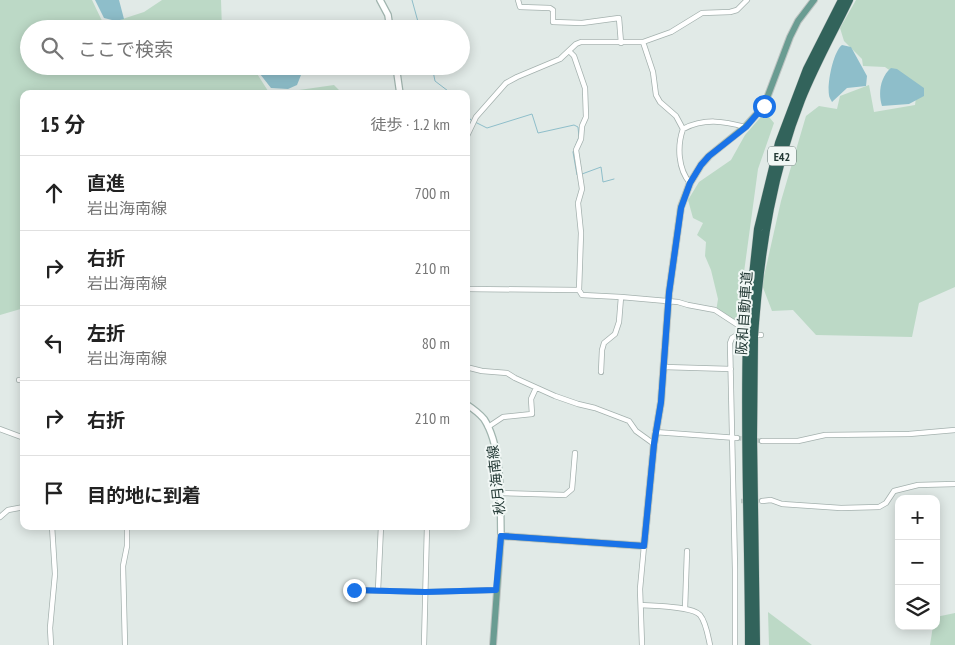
<!DOCTYPE html>
<html lang="ja">
<meta charset="utf-8">
<style>
body{margin:0;font-family:"PT Sans Narrow","Noto Sans JP",sans-serif;background:#f6f6f6;color:#222}
.controls{position:absolute;right:15px;bottom:15px;display:grid;overflow:hidden;border-radius:10px;box-shadow:0 2px 12px #0003}
.controls button{width:45px;height:45px;display:grid;place-items:center;padding:0;border:0;border-bottom:1px solid #e0e0e0;background:#fff;color:#222;font:25px sans-serif}
.stop{position:absolute;width:15px;height:15px;margin:-11px;border:4px solid #1a73e8;border-radius:50%;background:#fff}
.stop.end{background:#1a73e8;border-color:#fff;box-shadow:0 1px 5px #0008}
.list{margin:0;padding:0;list-style:none}
h2{display:flex;justify-content:space-between;align-items:center;height:65px;margin:0;padding:0 20px;font-size:21px}
h2 small{font-size:16px;font-weight:400;color:#767676}
.list li{display:grid;grid-template-columns:32px 1fr auto;gap:15px;align-items:center;box-sizing:border-box;height:75px;padding:0 20px;border-top:1px solid #e0e0e0}
.list b{display:block;font-size:19px;white-space:nowrap}
.list p{margin:0;font-size:16px;white-space:nowrap;color:#767676}
.list em{font-size:16px;font-style:normal;color:#767676}
.icon{flex:none;width:28px;height:28px;fill:none;stroke:currentColor;stroke-width:2;stroke-linecap:round;stroke-linejoin:round}
.map{position:relative;flex:none;width:955px;height:645px;overflow:hidden}
.search{position:absolute;background:#fff;box-shadow:0 2px 12px #0003;left:20px;top:20px;width:450px;height:55px;display:flex;align-items:center;gap:12px;box-sizing:border-box;padding:0 18px;border-radius:28px;color:#767676;font-size:19px}
.panel{position:absolute;background:#fff;box-shadow:0 2px 12px #0003;left:20px;top:90px;width:450px;height:440px;border-radius:10px}
.map>svg:first-child{display:block}
.green{fill:#bcd9c6}
.water{fill:#8ebeca}
.lines{fill:none;stroke-linecap:round;stroke-linejoin:round}
.stream{stroke:#8ebeca;stroke-width:1}
.minor-tunnel{stroke:#bbc7c3;stroke-width:4.5;stroke-dasharray:4.5 2;stroke-linecap:butt}
.minor-casing{stroke:#a4b1ae;stroke-width:6}
.secondary-casing{stroke:#a1b5af;stroke-width:8}
.primary-casing{stroke:#bdc4c2;stroke-width:8}
.motorway-casing{stroke:#bdc4c2;stroke-width:9}
.minor{stroke:#fff;stroke-width:4.5}
.secondary{stroke:#fff;stroke-width:5.5}
.primary{stroke:#6a9c92;stroke-width:6}
.motorway{stroke:#32635b;stroke-width:8}
.motorway-bridge-casing{stroke:#bdc4c2;stroke-width:9;stroke-linecap:butt}
.motorway-bridge{stroke:#32635b;stroke-width:8}
.route{stroke:#1a73e8;stroke-width:6}
.labels{text-anchor:middle;dominant-baseline:central;stroke-width:4;stroke-linejoin:round;paint-order:stroke}
.shield{fill:#f1f7f5;stroke:#61726f;stroke-width:1}
.shield-label{font-size:12px;font-weight:bold;fill:#233935}
.street-label{font-size:14px;fill:#233935;stroke:#f1f7f5}
</style>
<div class="map">
<svg width="955" height="645" viewBox="0 0 955 645">
<rect width="100%" height="100%" fill="#e1eae7"/>
<path class="green" d="M0 0H92L104 25 144 12 162 0H221L222 29H29V66H252L270 94H24V308L0 315Z
M856 0H955V287L919 303 912 337 816 335 793 310 772 311 762 285 781 201 806 116 819 106 837 109 840 96 869 85 874 112 915 105 917 90 885 67 863 66 862 59 844 41 840 28Z
M334 85 343 94H271Z
M765 112 774 123 758 169 742 287 743 318 732 322 716 312 718 299 711 270 705 256 706 242 697 235 703 223 693 218 688 200 699 182 731 160 745 135Z
M768 612 812 645H769Z
M955 613V645H930L933 626H936V617Z"/>
<path class="water" d="M95 0H119L124 19 116 21 104 18Z
M842 45 851 47 867 76 866 86 847 88 832 102C831 100 829 97 829 95 827 84 833 52 842 45Z
M269 67 301 75 297 85 288 89 271 88 260 74Z
M891 68 897 69 924 88V96L909 104 882 106C878 94 880 77 891 68Z"/>
<g class="lines">
<path class="stream" d="M412 0 420 29
M432 66 435 81 452 94
M466 114 471 120
M475 122 487 128 532 114 538 133 574 125 578 127 579 137 573 152 577 175H578
M582 174 601 167 603 182 614 179"/>
<path class="minor-tunnel" d="M737 438 762 441
M741 501H762"/>
<defs>
<path id="minor" d="M518 0 520 7 550 8 553 10V22L582 23 619 18 621 43
M643 42 653 72 656 95 660 102 676 116 683 129
M569 51 574 56 585 88 586 117 582 126 581 139 576 150 582 189 578 203 581 233 579 290 582 295 621 297 619 322 615 334 604 343 602 350 601 372
M466 138 476 117 506 83 517 77 560 59 576 44 581 42H643L671 32 702 13 730 12 737 10 747 0
M690 183C678 169 677 146 683 129 704 118 724 121 745 127
M466 289 579 290
M621 297 678 302 688 305 715 310 741 327 742 335
M466 367 482 371 507 373 515 378 555 396 578 404 595 408 629 421 636 431 654 444
M664 367 731 369
M19 380H24
M488 427 503 417 532 414 531 399 536 388
M0 429 24 438
M655 432 737 438
M762 441H798L825 435 909 434 955 430
M499 493 565 495 572 489 575 453
M762 501 771 500 782 504 841 508 879 507 886 503 894 491 918 485 955 484
M0 517 8 510 24 507
M355 590 425 592 496 590
M378 590 381 526
M641 605C653 606 692 606 700 615 706 622 708 636 710 645
M685 609 687 551
M51 645 50 628 55 574 52 526
M125 645 123 566 127 546V526
M424 645 427 526
M642 645 640 589 644 546
M735 645V569L730 343 732 338 737 335H761"/>
<path id="secondary" d="M380 0 388 15 390 29
M396 66 400 94
M466 404C472 408 479 413 484 419 503 448 500 502 501 536"/>
<path id="primary" d="M493 645 501 536 644 546 654 444 661 402 669 293 681 207 690 183 701 165 709 156 745 127 764 106 790 37 798 21 814 0"/>
<path id="motorway" d="M748 322 758 229 779 143 807 69 842 0
M755 323C761 246 773 171 801 100 815 65 833 33 849 0
M747 336C744 439 749 542 749 645
M754 336 753 437 756 645"/>
</defs>
<use href="#minor" class="minor-casing"/>
<use href="#secondary" class="secondary-casing"/>
<use href="#primary" class="primary-casing"/>
<use href="#motorway" class="motorway-casing"/>
<use href="#minor" class="minor"/>
<use href="#secondary" class="secondary"/>
<use href="#primary" class="primary"/>
<use href="#motorway" class="motorway"/>
<defs>
<path id="motorway-bridge" d="M747 336 748 322
M754 336 755 323"/>
</defs>
<use href="#motorway-bridge" class="motorway-bridge-casing"/>
<use href="#motorway-bridge" class="motorway-bridge"/>
</g>
<g class="lines">
<path class="route" d="M354 590 425 592 496 590 501 536 644 546 654 444 661 402 669 293 681 208 690 183 701 165 709 156 746 127 764 106"/>
</g>
<g class="labels">
<rect class="shield" x="768" y="146.5" width="28" height="19" rx="4"/>
<g class="shield-label">
<text x="782" y="156">E42</text>
</g>
<g class="street-label">
<text transform="translate(744 313) rotate(-86)">阪和自動車道</text>
<text transform="translate(496 480) rotate(-96)">秋月海南線</text>
</g>
</g>
</svg>
<div class="controls">
<button>+</button>
<button>−</button>
<button><svg class="icon" aria-label="layers" viewBox="0 0 24 24"><path d="M12 4l9 5-9 5-9-5zM3 14l9 5 9-5"/></svg></button>
</div>
<div class="stop" style="left:764px;top:106px"></div>
<div class="stop end" style="left:354px;top:590px"></div>
<div class="search"><svg class="icon" aria-label="search" viewBox="0 0 24 24"><circle cx="10" cy="10" r="6"/><path d="M15 15l6 6"/></svg>ここで検索</div>
<section class="panel">
<h2>15 分<small>徒歩 · 1.2 km</small></h2>
<ul class="list">
<li><svg class="icon" aria-label="ahead" viewBox="0 0 24 24"><path d="M12 20V5M6 11l6-6 6 6"/></svg><div><b>直進</b><p>岩出海南線</p></div><em>700 m</em></li>
<li><svg class="icon" aria-label="right" viewBox="0 0 24 24"><path d="M7 20v-9h11M14 6l5 5-5 5"/></svg><div><b>右折</b><p>岩出海南線</p></div><em>210 m</em></li>
<li><svg class="icon" aria-label="left" viewBox="0 0 24 24"><path d="M17 20v-9H6M10 6l-5 5 5 5"/></svg><div><b>左折</b><p>岩出海南線</p></div><em>80 m</em></li>
<li><svg class="icon" aria-label="right" viewBox="0 0 24 24"><path d="M7 20v-9h11M14 6l5 5-5 5"/></svg><div><b>右折</b></div><em>210 m</em></li>
<li><svg class="icon" aria-label="arrive" viewBox="0 0 24 24"><path d="M6 21V4h12l-3 4 3 4H6"/></svg><div><b>目的地に到着</b></div></li>
</ul>
</section>
</div>
